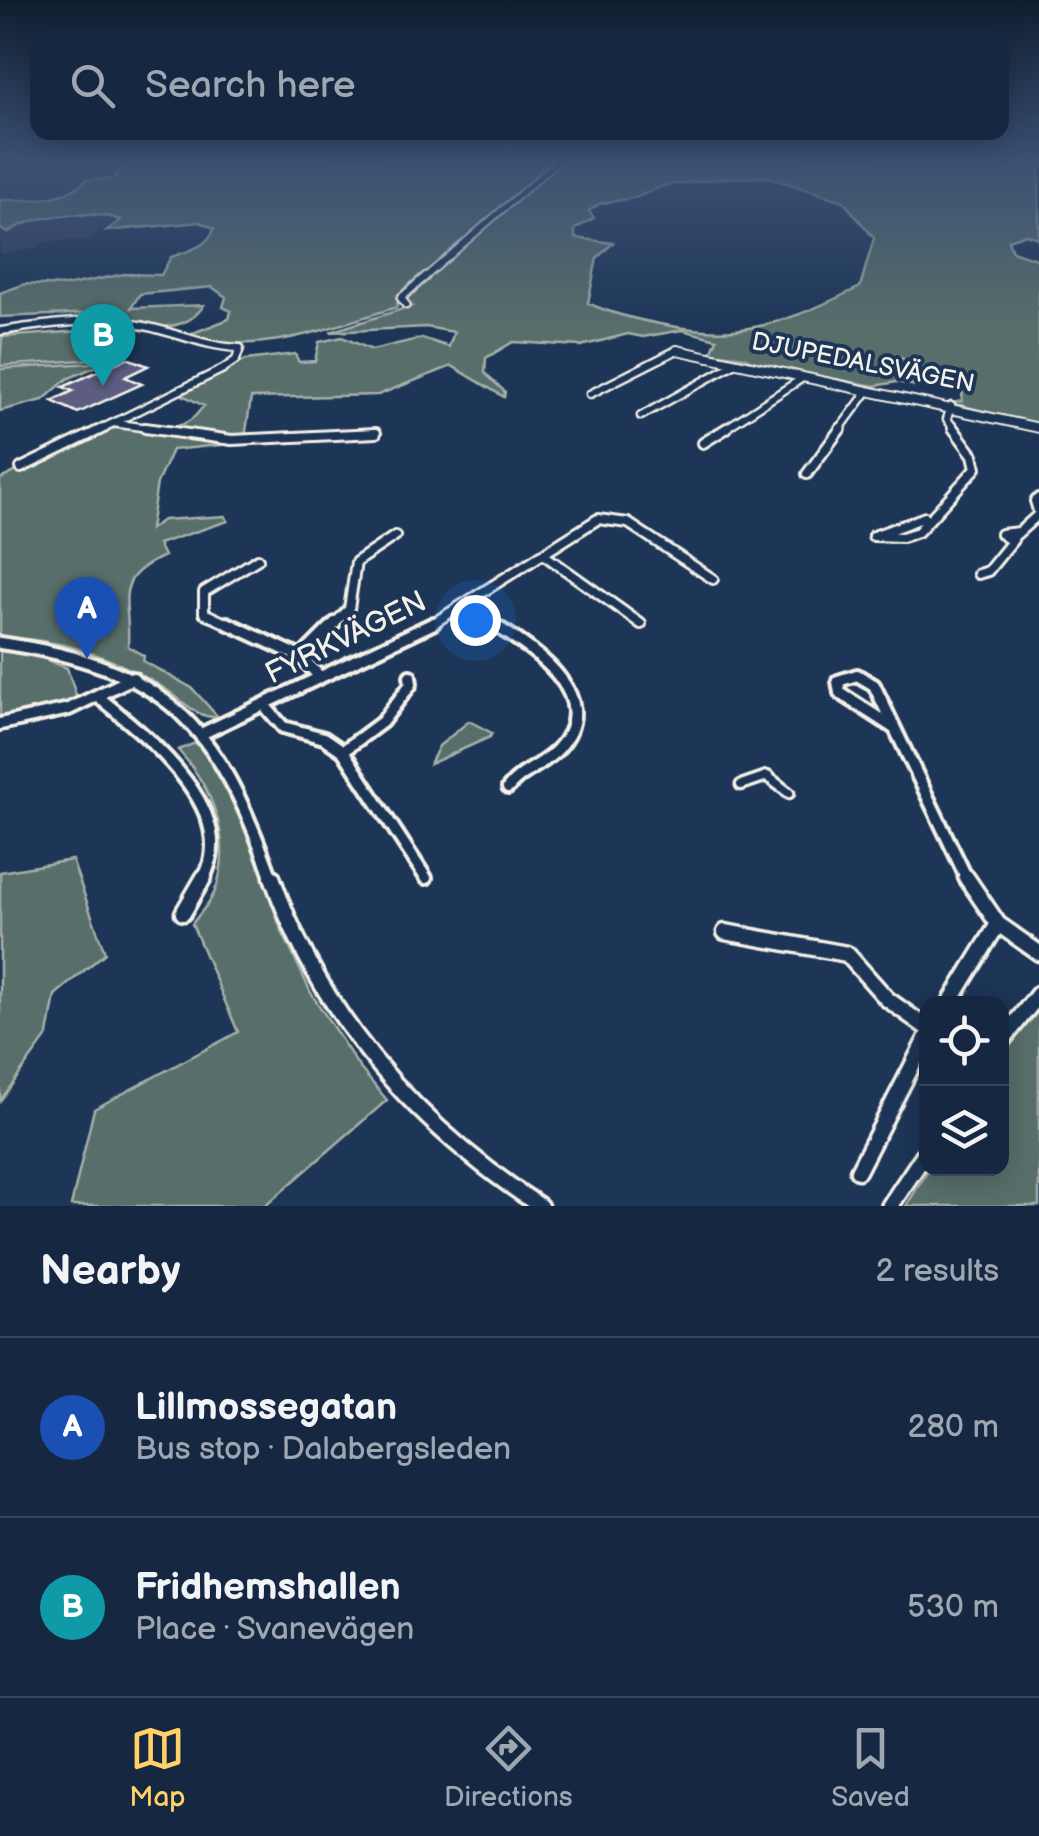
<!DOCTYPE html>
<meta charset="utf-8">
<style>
body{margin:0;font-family:"Balsamiq Sans",sans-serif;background:#23344c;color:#f1f3f6}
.controls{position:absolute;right:30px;bottom:30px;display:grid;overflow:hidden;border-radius:20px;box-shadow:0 5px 25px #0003}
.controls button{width:90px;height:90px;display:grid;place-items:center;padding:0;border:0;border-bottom:2px solid #35445a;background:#162841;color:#f1f3f6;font:50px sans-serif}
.you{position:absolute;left:475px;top:620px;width:35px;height:35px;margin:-25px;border:8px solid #fff;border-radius:50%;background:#1a73e8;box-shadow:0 0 0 15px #1a73e833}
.badge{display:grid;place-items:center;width:65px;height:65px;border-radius:50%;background:#ffd166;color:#fff;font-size:32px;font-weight:700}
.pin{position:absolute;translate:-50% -82px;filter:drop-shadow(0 2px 5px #0008)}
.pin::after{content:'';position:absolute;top:52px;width:35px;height:30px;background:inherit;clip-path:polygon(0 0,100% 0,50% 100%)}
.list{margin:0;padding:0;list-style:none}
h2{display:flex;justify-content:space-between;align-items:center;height:130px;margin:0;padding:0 40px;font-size:42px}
h2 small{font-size:32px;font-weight:400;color:#9ea6b1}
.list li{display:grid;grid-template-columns:65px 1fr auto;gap:30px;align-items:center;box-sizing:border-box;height:180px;padding:0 40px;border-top:2px solid #35445a}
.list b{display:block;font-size:38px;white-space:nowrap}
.list p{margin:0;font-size:32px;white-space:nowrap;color:#9ea6b1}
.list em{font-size:32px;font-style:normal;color:#9ea6b1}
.icon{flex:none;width:55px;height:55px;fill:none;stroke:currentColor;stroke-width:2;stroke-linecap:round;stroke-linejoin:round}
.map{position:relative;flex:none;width:1039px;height:1206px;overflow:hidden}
.search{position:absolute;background:#162841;box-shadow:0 5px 25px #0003;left:30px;right:30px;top:30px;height:110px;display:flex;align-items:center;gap:25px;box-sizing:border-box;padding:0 35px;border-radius:20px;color:#9ea6b1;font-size:38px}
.sheet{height:490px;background:#162841}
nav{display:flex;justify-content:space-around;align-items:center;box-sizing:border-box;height:140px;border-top:2px solid #35445a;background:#162841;font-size:28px;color:#9ea6b1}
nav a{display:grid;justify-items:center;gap:5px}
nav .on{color:#ffd166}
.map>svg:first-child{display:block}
.built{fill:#304163}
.green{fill:#586e6a;stroke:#a6b0a9;stroke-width:2.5;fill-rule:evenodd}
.building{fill:#5c5d80;stroke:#f4f1e8;stroke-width:2.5}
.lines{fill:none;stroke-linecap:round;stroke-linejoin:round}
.pedestrian-casing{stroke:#f4f1e8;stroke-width:15}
.minor-far4-casing{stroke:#f4f1e8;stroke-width:9}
.minor-far3-casing{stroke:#f4f1e8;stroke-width:11}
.minor-far2-casing{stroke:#f4f1e8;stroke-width:14}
.minor-far1-casing{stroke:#f4f1e8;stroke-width:18}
.minor-casing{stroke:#f4f1e8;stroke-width:21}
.tertiary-far1-casing{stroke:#f4f1e8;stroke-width:12}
.tertiary-casing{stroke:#f4f1e8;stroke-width:22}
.pedestrian{stroke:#1d3557;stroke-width:8}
.minor-far4{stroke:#1d3557;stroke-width:5}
.minor-far3{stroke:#1d3557;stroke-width:6}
.minor-far2{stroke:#1d3557;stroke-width:8}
.minor-far1{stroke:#1d3557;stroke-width:10}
.minor{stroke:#1d3557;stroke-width:14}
.tertiary-far1{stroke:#1d3557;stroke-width:8}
.tertiary{stroke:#1d3557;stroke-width:15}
.labels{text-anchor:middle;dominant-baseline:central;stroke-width:8;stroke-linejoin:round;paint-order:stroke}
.far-street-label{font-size:25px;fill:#f4f1e8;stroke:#1d3557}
.street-label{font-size:30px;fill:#f4f1e8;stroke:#1d3557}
</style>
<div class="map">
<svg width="1039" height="1206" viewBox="0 0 1039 1206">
<rect width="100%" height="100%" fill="#1d3557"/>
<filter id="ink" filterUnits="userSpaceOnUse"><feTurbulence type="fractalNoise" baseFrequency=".01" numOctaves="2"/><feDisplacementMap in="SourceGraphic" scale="20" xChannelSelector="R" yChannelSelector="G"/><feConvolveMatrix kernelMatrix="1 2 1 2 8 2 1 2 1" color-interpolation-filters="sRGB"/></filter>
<g filter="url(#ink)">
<path class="built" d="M0 160H127L113 179 86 180 76 190 42 201 0 200Z
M104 214 122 219 94 234 91 240 42 242 37 248 0 254V229L8 233 34 218Z"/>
<path class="green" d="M127 160H557L398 299 397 307C323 329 262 357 185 336L229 319 231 311 223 307 226 297 212 287 140 294 131 308 204 305C184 336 148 326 116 320L125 312 0 317V293L25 284 65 286 124 274 161 275 171 257C187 251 209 247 214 228L200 222 106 231 121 220C93 210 32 214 8 233L0 229V200C29 201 65 201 86 180L113 179Z
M562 160H1039V247L1038 238 1026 234 1008 240 1012 251 1039 260V426L952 403 962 401 963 384 893 355 892 358 924 376 917 378 916 386 897 382 874 386 759 365 744 357 711 353 717 339 682 330 643 337 628 334 581 346 513 342 486 358 485 373 505 392 504 397 452 366 378 395 251 398 245 438 207 440 240 443 172 450 157 483 150 529 163 520 225 516 228 521 158 544 164 556C110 580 131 600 128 646L144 656 143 661 192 688 218 717C196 719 182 699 164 688 108 654 65 640 0 637V479L106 429C130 425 175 437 195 416 199 413 200 409 204 406L179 393 246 360 295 354 299 362 315 361 319 342 342 337 372 350 422 338 449 347 454 332 426 327 330 332 412 306 405 299ZM768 177 843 201 874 238 860 287C821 306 779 326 734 330 697 334 622 319 588 303L597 258 613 243 575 238V229L594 218 589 211 599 204 638 197 662 186 725 178Z
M107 329 97 359 0 366 2 337Z
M106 362 67 379 43 400 0 411V369Z
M0 651 35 655 67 668 79 704 0 720Z
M469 721 492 733 490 737 430 764 439 746Z
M200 741 238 800 280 927 311 993 359 1067 387 1100 265 1206H71L94 1109 238 1032 192 924C199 914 211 902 215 891 234 840 212 787 178 750Z
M72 860 105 953 55 995 48 1035 0 1101V872Z
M1039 1007V1206H906L929 1169 1002 1168V1055Z"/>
<path class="building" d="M127 358 148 366 125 377 142 384 78 413 52 401 73 391 63 387Z"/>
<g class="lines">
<defs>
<path id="pedestrian" d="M741 785 767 776 789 793"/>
<path id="minor-far4" d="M423 279 559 160"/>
<path id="minor-far3" d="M406 305 401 298 426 276
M0 331C44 325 89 317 133 324 170 329 202 347 240 348L236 360 223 369 99 430
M590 394 677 350
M951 406 947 419 955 430
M641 416 736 363
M113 423 162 430
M723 430 801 379
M839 430 867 392"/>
<path id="minor-far2" d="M145 428 232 440 376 433
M703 443 727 428
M21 468 104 428
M807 474 841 428
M1019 532 1010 540 1001 534Z
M1019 532 1039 514 1035 501 1039 498
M876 535 925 517
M873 536 902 537 918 532 976 468 973 455 953 428
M543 554 641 624
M978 574 988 571 1013 540
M463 607 495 626
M232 626 204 613V592L258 559
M332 626 349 609 356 562 395 536
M429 626 598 519 628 523 713 579"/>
<path id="minor-far1" d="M227 623 301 657 320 677
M491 623C531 647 607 696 558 749 544 765 522 770 508 788
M0 643C168 667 217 724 272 879
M301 657 335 623
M101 699C146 736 242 811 203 879
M264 705 283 727 324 738 343 751 426 878
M0 724 69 709 133 678
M894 728 840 693 838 681 857 675 874 685 967 879
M201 734 434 623
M343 751 382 722 411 684 410 676"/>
<path id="minor" d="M272 877C321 1018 416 1125 540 1206
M966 877 998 924 1039 953
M183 913 204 877
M725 932 847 954 887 999 926 1027
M949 1004 998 924
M858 1171 926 1039"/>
<path id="tertiary-far1" d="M677 350 1039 428"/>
<path id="tertiary" d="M1002 1040 1039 994
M890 1206 926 1152"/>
</defs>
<use href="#pedestrian" class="pedestrian-casing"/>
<use href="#minor-far4" class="minor-far4-casing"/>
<use href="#minor-far3" class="minor-far3-casing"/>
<use href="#minor-far2" class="minor-far2-casing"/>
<use href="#minor-far1" class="minor-far1-casing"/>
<use href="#minor" class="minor-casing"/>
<use href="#tertiary-far1" class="tertiary-far1-casing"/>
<use href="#tertiary" class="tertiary-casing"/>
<use href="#pedestrian" class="pedestrian"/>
<use href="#minor-far4" class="minor-far4"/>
<use href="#minor-far3" class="minor-far3"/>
<use href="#minor-far2" class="minor-far2"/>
<use href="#minor-far1" class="minor-far1"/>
<use href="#minor" class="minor"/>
<use href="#tertiary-far1" class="tertiary-far1"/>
<use href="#tertiary" class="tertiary"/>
</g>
</g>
<linearGradient id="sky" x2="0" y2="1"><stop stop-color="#101d30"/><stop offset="0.49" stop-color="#3a5174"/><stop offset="1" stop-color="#3a5174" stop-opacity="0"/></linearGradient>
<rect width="1039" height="329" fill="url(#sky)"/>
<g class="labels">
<g class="far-street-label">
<text transform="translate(863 363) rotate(11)">DJUPEDALSVÄGEN</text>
</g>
<g class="street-label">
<text transform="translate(346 638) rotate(-26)">FYRKVÄGEN</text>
</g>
</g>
</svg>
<div class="controls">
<button><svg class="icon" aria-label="locate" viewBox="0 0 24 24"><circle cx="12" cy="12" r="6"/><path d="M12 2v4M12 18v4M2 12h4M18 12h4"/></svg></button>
<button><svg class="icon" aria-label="layers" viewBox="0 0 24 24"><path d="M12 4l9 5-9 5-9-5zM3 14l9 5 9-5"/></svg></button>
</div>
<div class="you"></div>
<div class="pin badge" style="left:87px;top:659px;background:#1a4fb4">A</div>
<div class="pin badge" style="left:103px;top:386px;background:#0f9aa8">B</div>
<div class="search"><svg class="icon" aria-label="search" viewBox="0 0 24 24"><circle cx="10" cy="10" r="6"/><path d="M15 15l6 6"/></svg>Search here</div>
</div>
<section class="sheet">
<h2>Nearby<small>2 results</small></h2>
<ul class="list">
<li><span class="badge" style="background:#1a4fb4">A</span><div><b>Lillmossegatan</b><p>Bus stop · Dalabergsleden</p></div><em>280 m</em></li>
<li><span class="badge" style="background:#0f9aa8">B</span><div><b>Fridhemshallen</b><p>Place · Svanevägen</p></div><em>530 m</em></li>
</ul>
</section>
<nav>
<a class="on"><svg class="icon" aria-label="map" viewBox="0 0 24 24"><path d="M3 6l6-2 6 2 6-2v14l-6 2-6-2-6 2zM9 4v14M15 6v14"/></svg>Map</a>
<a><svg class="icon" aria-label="directions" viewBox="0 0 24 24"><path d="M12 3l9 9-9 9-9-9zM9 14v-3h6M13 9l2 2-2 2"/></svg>Directions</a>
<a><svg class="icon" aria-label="saved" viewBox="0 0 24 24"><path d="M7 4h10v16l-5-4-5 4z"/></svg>Saved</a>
</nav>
